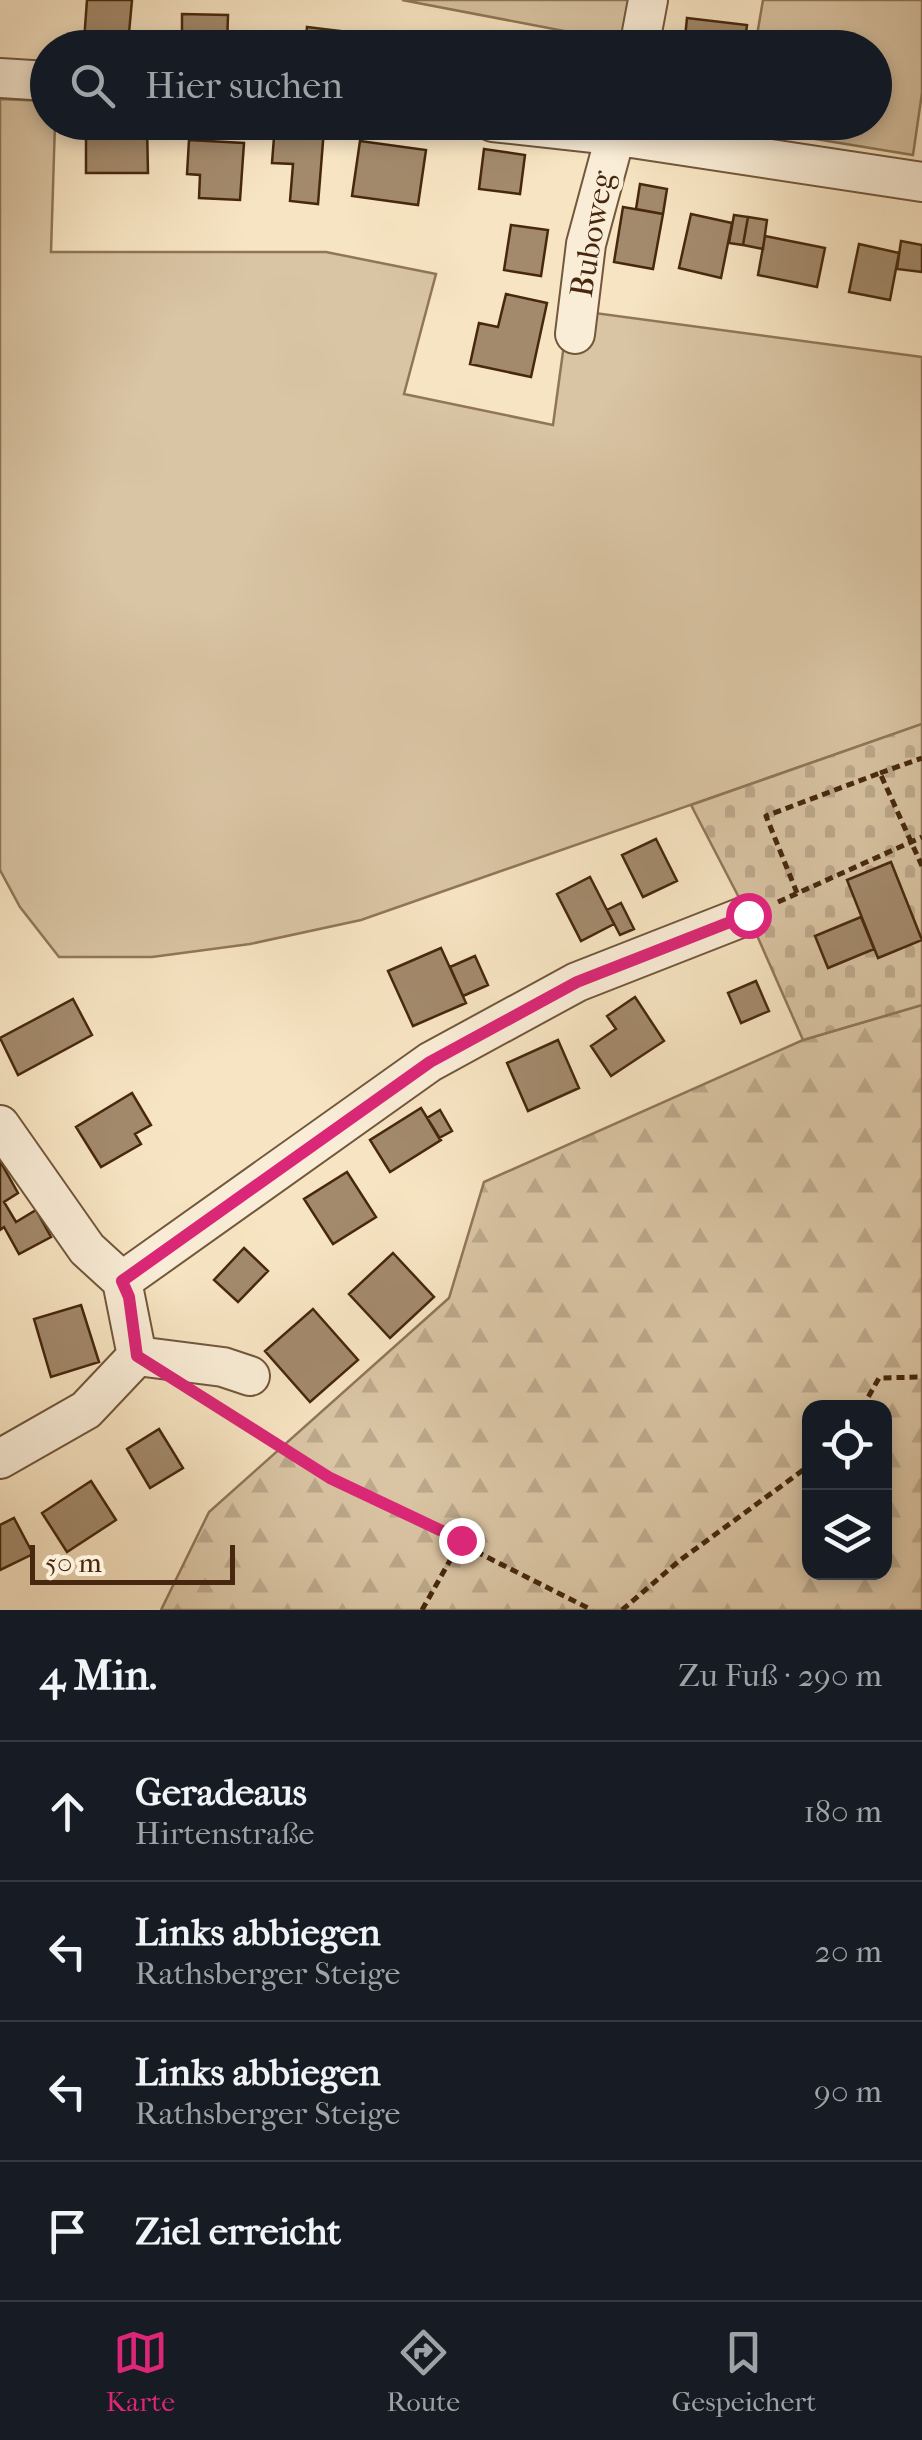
<!DOCTYPE html>
<html lang="de">
<meta charset="utf-8">
<style>
body{margin:0;font-family:"IM FELL French Canon",serif;background:#20242c;color:#f1f3f6}
.controls{position:absolute;right:30px;bottom:30px;display:grid;overflow:hidden;border-radius:20px;box-shadow:0 5px 15px #0003}
.controls button{width:90px;height:90px;display:grid;place-items:center;padding:0;border:0;border-bottom:2px solid #363941;background:#171b24;color:#f1f3f6;font:50px sans-serif}
.scale{position:absolute;left:30px;bottom:25px;width:205px;box-sizing:border-box;padding-left:10px;border:5px solid #47280e;border-top:0;font-size:28px;line-height:35px;white-space:nowrap;color:#47280e;-webkit-text-stroke:8px #faedd7;paint-order:stroke}
.stop{position:absolute;width:30px;height:30px;margin:-22px;border:8px solid #db2777;border-radius:50%;background:#fff}
.stop.end{background:#db2777;border-color:#fff;box-shadow:0 2px 10px #0008}
.list{margin:0;padding:0;list-style:none}
h2{display:flex;justify-content:space-between;align-items:center;height:130px;margin:0;padding:0 40px;font-size:42px}
h2 small{font-size:32px;font-weight:400;color:#9ea1a6}
.list li{display:grid;grid-template-columns:65px 1fr auto;gap:30px;align-items:center;box-sizing:border-box;height:140px;padding:0 40px;border-top:2px solid #363941}
.list b{display:block;font-size:38px;white-space:nowrap}
.list p{margin:0;font-size:32px;white-space:nowrap;color:#9ea1a6}
.list em{font-size:32px;font-style:normal;color:#9ea1a6}
.icon{flex:none;width:55px;height:55px;fill:none;stroke:currentColor;stroke-width:2;stroke-linecap:round;stroke-linejoin:round}
.map{position:relative;flex:none;width:922px;height:1610px;overflow:hidden}
.search{position:absolute;background:#171b24;box-shadow:0 5px 15px #0003;left:30px;right:30px;top:30px;height:110px;display:flex;align-items:center;gap:25px;box-sizing:border-box;padding:0 35px;border-radius:55px;color:#9ea1a6;font-size:38px}
.sheet{height:690px;background:#171b24}
nav{display:flex;justify-content:space-around;align-items:center;box-sizing:border-box;height:140px;border-top:2px solid #363941;background:#171b24;font-size:28px;color:#9ea1a6}
nav a{display:grid;justify-items:center;gap:5px}
nav .on{color:#db2777}
.map>svg:first-child{display:block}
.grass{fill:#d9c4a3;stroke:#907658;stroke-width:2.5}
.forest{fill:url(#forest-firs);stroke:#907658;stroke-width:2.5;fill-rule:evenodd}
.cemetery{fill:url(#cemetery-stones);stroke:#907658;stroke-width:2.5}
.building{fill:#a38a6c;stroke:#47280e;stroke-width:2.5}
.lines{fill:none;stroke-linecap:round;stroke-linejoin:round}
.minor-casing{stroke:#73573b;stroke-width:42}
.path{stroke:#47280e;stroke-width:5;stroke-dasharray:8 5;stroke-linecap:butt}
.minor{stroke:#faedd7;stroke-width:38}
.route{stroke:#db2777;stroke-width:12}
.labels{text-anchor:middle;dominant-baseline:central;stroke-width:9;stroke-linejoin:round;paint-order:stroke}
.street-label{font-size:32px;fill:#47280e;stroke:#faedd7}
</style>
<div class="map">
<svg width="922" height="1610" viewBox="0 0 922 1610">
<defs>
<pattern id="forest-firs" width="22" height="20" patternUnits="userSpaceOnUse" patternTransform="scale(2.5)"><rect width="22" height="20" fill="#d9c4a3"/><path d="M5 1l3.5 6h-7zM16 11l3.5 6h-7z" fill="#bca88b"/></pattern>
<pattern id="cemetery-stones" width="16" height="16" patternUnits="userSpaceOnUse" patternTransform="scale(2.5)"><rect width="16" height="16" fill="#d9c4a3"/><path d="M2 7V4a2 2 0 0 1 4 0v3zM10 15v-3a2 2 0 0 1 4 0v3z" fill="#bca88b"/></pattern>
</defs>
<rect width="100%" height="100%" fill="#f7e4c2"/>
<filter id="stains"><feTurbulence type="fractalNoise" baseFrequency=".002" numOctaves="4"/><feColorMatrix values="0 0 0 0 .2 0 0 0 0 .09 0 0 0 0 .02 0 0 0 .5 -.17"/></filter>
<radialGradient id="worn" r=".72"><stop offset=".6" stop-color="#630" stop-opacity="0"/><stop offset="1" stop-color="#630" stop-opacity=".3"/></radialGradient>
<path class="grass" d="M402 0H634L627 43Z
M763 0H922V93L913 155 742 127 743 122H874V48L755 47Z
M0 99 47 101 48 122 55 123 51 252H326L436 274 404 394 553 425 565 337 595 313 922 357V724L361 920 250 944 152 957H59L20 907 0 870Z"/>
<path class="forest" d="M922 1005V1610H161L209 1512 449 1298 484 1182 803 1040ZM810 1408H884V1572H810Z"/>
<path class="cemetery" d="M922 724V1005L803 1040 748 915 691 805Z"/>
<path class="building" d="M87 0H132L128 44 84 41Z
M182 14 228 15 227 48H182Z
M687 18 747 25 744 48H684Z
M307 27 374 35 372 48H305Z
M275 124 324 129 318 204 290 201 293 164 272 163Z
M147 125 148 173H86V126Z
M189 140 244 143 240 200 199 198 200 175 187 174Z
M360 141 426 150 418 205 352 196Z
M484 149 525 155 520 194 479 189Z
M640 184 667 189 663 214 636 209Z
M623 207 663 214 653 269 614 262Z
M691 214 732 223 721 278 679 268Z
M734 215 748 217 743 245 729 243Z
M748 217 767 220 763 249 743 245Z
M511 225 548 230 541 276 504 270Z
M765 236 825 248 817 287 758 275Z
M901 241 922 245V272L897 269Z
M859 244 899 253 890 300 849 292Z
M506 294 547 303 531 377 470 364 479 323 498 327Z
M656 839 677 881 643 897 622 855Z
M891 862 922 940 878 958 847 880Z
M590 877 614 924 581 941 557 894Z
M621 903 634 929 620 935 607 910Z
M861 917 874 949 828 968 815 936Z
M441 948 466 1003 413 1026 388 971Z
M475 956 488 985 463 996 450 967Z
M756 981 769 1011 741 1023 728 993Z
M635 997 664 1041 611 1076 591 1046 616 1029 607 1016Z
M73 999 92 1035 18 1075 0 1038Z
M558 1040 579 1088 528 1111 507 1063Z
M132 1093 151 1125 135 1134 141 1144 101 1167 76 1127Z
M421 1108 441 1140 390 1172 370 1140Z
M440 1110 452 1131 439 1138 427 1118Z
M0 1161 18 1193 4 1202 16 1222 36 1210 51 1237 19 1254 4 1227 0 1230Z
M347 1172 376 1217 333 1244 304 1199Z
M244 1248 268 1271 238 1302 214 1280Z
M393 1253 434 1297 390 1338 349 1294Z
M81 1305 99 1362 51 1377 34 1319Z
M313 1309 358 1360 310 1402 265 1351Z
M159 1429 183 1468 150 1488 127 1449Z
M91 1481 116 1520 67 1552 42 1513Z
M14 1518 33 1554 0 1570V1525Z"/>
<g class="lines">
<defs>
<path id="minor" d="M639 48 648 0
M0 78 48 81
M493 122 612 135 922 182
M575 334 586 244 619 122
M0 1125 87 1249 122 1281 137 1356
M122 1281 430 1062 577 982 748 915
M137 1356 223 1367 250 1376
M0 1459 86 1410 137 1356"/>
</defs>
<use href="#minor" class="minor-casing"/>
<path class="path" d="M880 773 922 758
M797 893 766 816 880 773 922 866
M778 902 922 837
M204 1399 330 1478 592 1610
M862 1408 879 1378 922 1377
M422 1610 461 1541
M622 1610 679 1561 810 1465"/>
<use href="#minor" class="minor"/>
</g>
<g class="lines">
<path class="route" d="M461 1540 330 1478 137 1356 129 1297 122 1281 430 1062 577 982 748 915"/>
</g>
<g class="labels">
<g class="street-label">
<text transform="translate(592 234) rotate(-80)">Buboweg</text>
</g>
</g>
<rect width="100%" height="100%" filter="url(#stains)"/>
<rect width="100%" height="100%" fill="url(#worn)"/>
</svg>
<div class="controls">
<button><svg class="icon" aria-label="locate" viewBox="0 0 24 24"><circle cx="12" cy="12" r="6"/><path d="M12 2v4M12 18v4M2 12h4M18 12h4"/></svg></button>
<button><svg class="icon" aria-label="layers" viewBox="0 0 24 24"><path d="M12 4l9 5-9 5-9-5zM3 14l9 5 9-5"/></svg></button>
</div>
<div class="scale">50 m</div>
<div class="stop" style="left:748px;top:915px"></div>
<div class="stop end" style="left:461px;top:1540px"></div>
<div class="search"><svg class="icon" aria-label="search" viewBox="0 0 24 24"><circle cx="10" cy="10" r="6"/><path d="M15 15l6 6"/></svg>Hier suchen</div>
</div>
<section class="sheet">
<h2>4 Min.<small>Zu Fuß · 290 m</small></h2>
<ul class="list">
<li><svg class="icon" aria-label="ahead" viewBox="0 0 24 24"><path d="M12 20V5M6 11l6-6 6 6"/></svg><div><b>Geradeaus</b><p>Hirtenstraße</p></div><em>180 m</em></li>
<li><svg class="icon" aria-label="left" viewBox="0 0 24 24"><path d="M17 20v-9H6M10 6l-5 5 5 5"/></svg><div><b>Links abbiegen</b><p>Rathsberger Steige</p></div><em>20 m</em></li>
<li><svg class="icon" aria-label="left" viewBox="0 0 24 24"><path d="M17 20v-9H6M10 6l-5 5 5 5"/></svg><div><b>Links abbiegen</b><p>Rathsberger Steige</p></div><em>90 m</em></li>
<li><svg class="icon" aria-label="arrive" viewBox="0 0 24 24"><path d="M6 21V4h12l-3 4 3 4H6"/></svg><div><b>Ziel erreicht</b></div></li>
</ul>
</section>
<nav>
<a class="on"><svg class="icon" aria-label="map" viewBox="0 0 24 24"><path d="M3 6l6-2 6 2 6-2v14l-6 2-6-2-6 2zM9 4v14M15 6v14"/></svg>Karte</a>
<a><svg class="icon" aria-label="directions" viewBox="0 0 24 24"><path d="M12 3l9 9-9 9-9-9zM9 14v-3h6M13 9l2 2-2 2"/></svg>Route</a>
<a><svg class="icon" aria-label="saved" viewBox="0 0 24 24"><path d="M7 4h10v16l-5-4-5 4z"/></svg>Gespeichert</a>
</nav>
